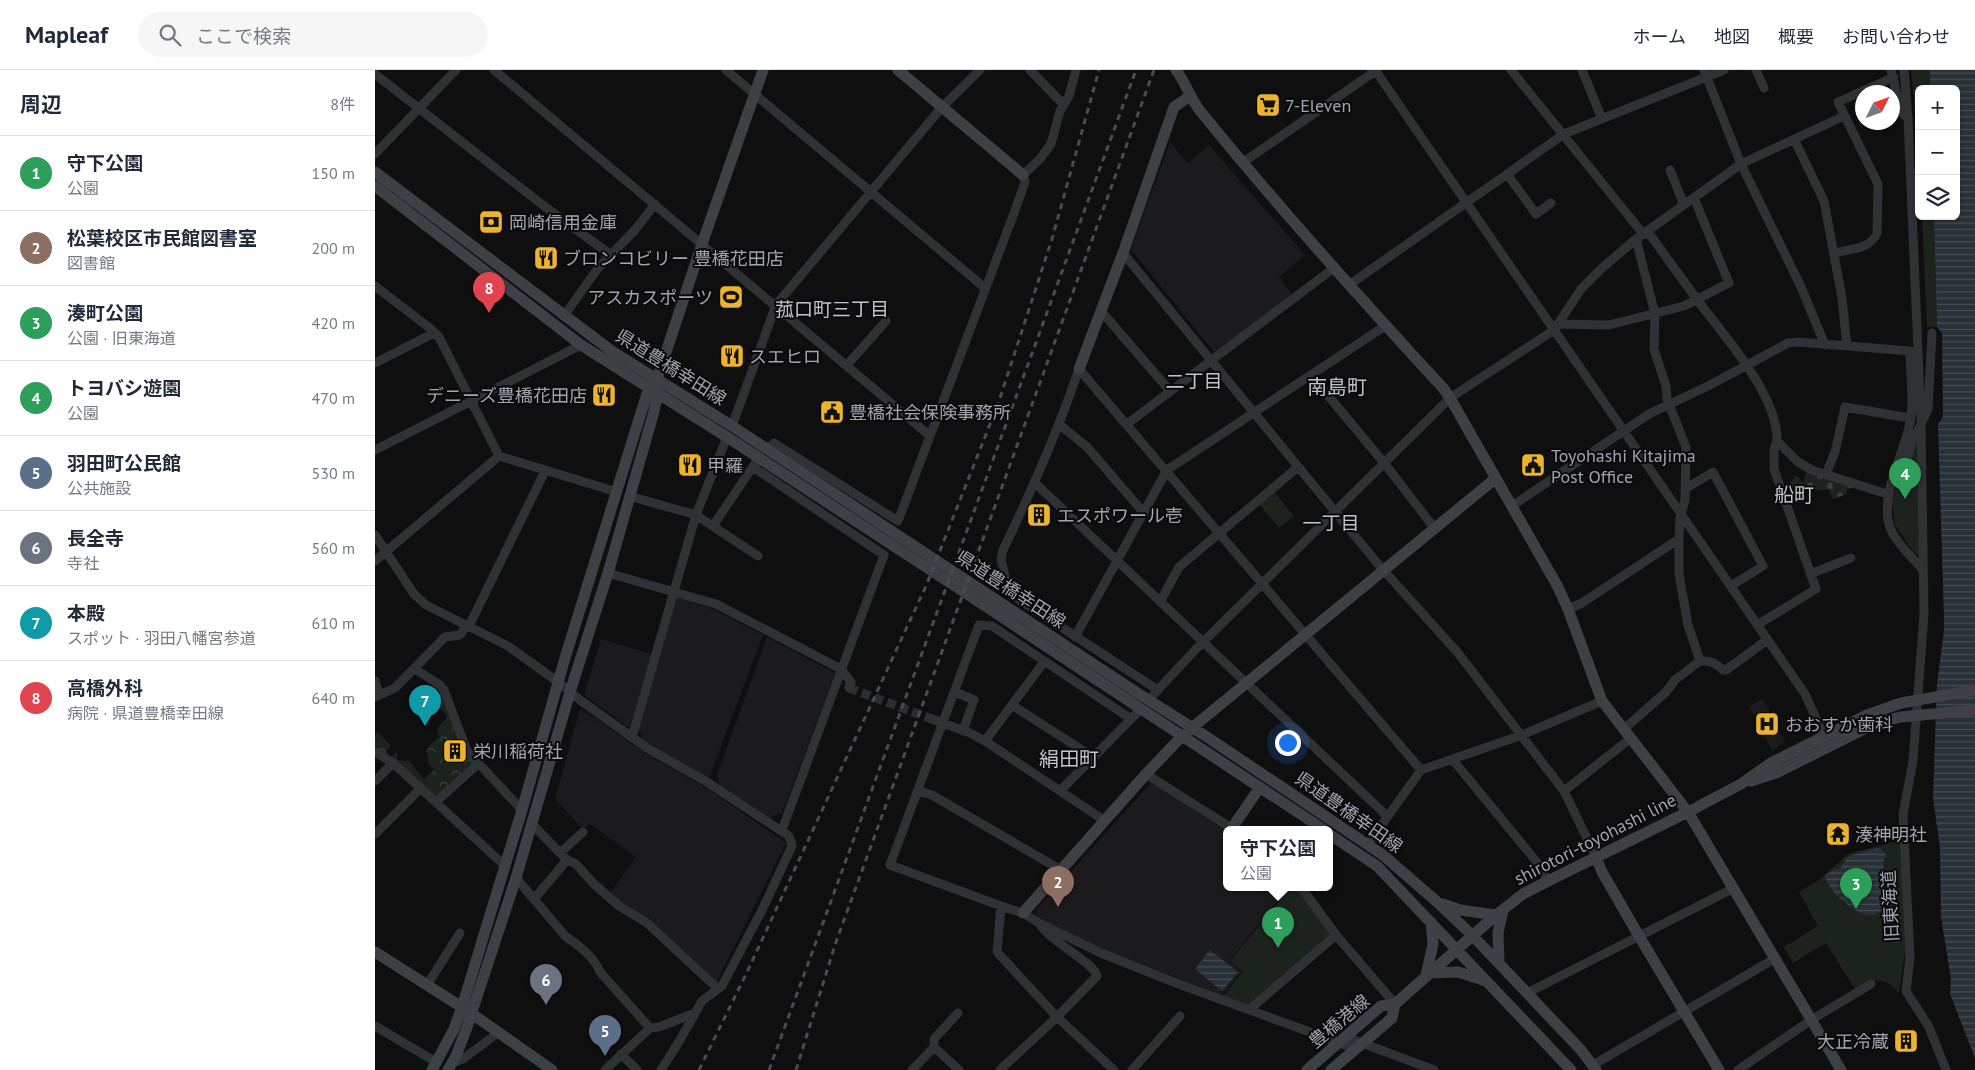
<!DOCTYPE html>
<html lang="ja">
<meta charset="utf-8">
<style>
body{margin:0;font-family:"PT Sans","Noto Sans JP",sans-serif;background:#f6f6f7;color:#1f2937}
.controls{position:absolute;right:15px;top:15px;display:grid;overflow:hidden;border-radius:8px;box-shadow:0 1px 4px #0004}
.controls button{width:45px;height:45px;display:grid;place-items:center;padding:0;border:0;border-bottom:1px solid #e0e1e3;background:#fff;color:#1f2937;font:25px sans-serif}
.compass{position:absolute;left:1480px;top:15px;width:45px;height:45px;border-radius:50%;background:#fff;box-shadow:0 1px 4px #0004;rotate:48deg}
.you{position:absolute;left:912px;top:672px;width:18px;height:18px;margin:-12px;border:4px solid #fff;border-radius:50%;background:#1a73e8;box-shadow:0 0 0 8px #1a73e833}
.badge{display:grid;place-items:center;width:32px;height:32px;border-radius:50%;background:#7c6731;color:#fff;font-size:16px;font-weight:700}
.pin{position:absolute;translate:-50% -41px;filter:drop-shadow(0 1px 2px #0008)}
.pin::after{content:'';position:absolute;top:26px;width:18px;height:15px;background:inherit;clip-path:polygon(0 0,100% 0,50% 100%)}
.popup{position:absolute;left:848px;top:756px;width:110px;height:65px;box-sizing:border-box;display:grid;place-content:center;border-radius:8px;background:#fff;filter:drop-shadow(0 1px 4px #0005);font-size:16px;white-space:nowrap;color:#747a83}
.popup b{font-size:19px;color:#1f2937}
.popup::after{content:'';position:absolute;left:50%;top:100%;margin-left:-10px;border:10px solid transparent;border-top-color:#fff}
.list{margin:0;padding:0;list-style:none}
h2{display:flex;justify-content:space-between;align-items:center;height:65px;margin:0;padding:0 20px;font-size:21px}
h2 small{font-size:16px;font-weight:400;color:#747a83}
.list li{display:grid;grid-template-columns:32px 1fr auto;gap:15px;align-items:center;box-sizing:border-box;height:75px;padding:0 20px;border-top:1px solid #e0e1e3}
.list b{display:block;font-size:19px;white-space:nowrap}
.list p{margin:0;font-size:16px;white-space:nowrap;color:#747a83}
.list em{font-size:16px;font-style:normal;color:#747a83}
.icon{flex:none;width:28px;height:28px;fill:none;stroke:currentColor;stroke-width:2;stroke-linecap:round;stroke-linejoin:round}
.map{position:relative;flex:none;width:1600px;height:1000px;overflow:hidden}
header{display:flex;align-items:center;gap:30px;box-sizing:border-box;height:70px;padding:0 25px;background:#fff;border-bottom:1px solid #e0e1e3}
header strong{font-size:24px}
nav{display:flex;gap:28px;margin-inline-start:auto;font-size:18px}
.search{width:350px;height:45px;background:#f6f6f7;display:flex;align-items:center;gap:12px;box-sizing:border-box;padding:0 18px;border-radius:28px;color:#747a83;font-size:19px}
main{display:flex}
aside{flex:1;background:#fff}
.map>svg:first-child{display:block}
.built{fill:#1b1b1d}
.forest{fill:url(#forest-crowns)}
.cemetery{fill:url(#cemetery-stones)}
.park{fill:#1c231d}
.water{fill:url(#water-rules)}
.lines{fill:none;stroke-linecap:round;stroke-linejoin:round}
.street-tunnel{stroke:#2c2d30;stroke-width:9;stroke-dasharray:9 4.5;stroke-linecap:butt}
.street{stroke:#303135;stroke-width:9}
.secondary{stroke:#3e4045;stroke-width:11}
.rail{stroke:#494b50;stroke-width:3;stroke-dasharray:6 5;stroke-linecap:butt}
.labels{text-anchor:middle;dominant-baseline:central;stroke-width:4;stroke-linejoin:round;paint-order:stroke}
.poi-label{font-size:18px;fill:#a0a5b1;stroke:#0a0a0b;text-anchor:start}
.street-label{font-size:18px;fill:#a0a5b1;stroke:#0a0a0b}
.neighbourhood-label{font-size:19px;fill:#c1c4cd;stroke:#0a0a0b}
.quarter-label{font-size:20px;fill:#c1c4cd;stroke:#0a0a0b}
</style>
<header>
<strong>Mapleaf</strong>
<div class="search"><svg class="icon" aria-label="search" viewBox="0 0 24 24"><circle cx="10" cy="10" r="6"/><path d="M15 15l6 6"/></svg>ここで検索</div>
<nav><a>ホーム</a><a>地図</a><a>概要</a><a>お問い合わせ</a></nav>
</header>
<main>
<aside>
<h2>周辺<small>8件</small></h2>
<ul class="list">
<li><span class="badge" style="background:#2e9e5b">1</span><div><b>守下公園</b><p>公園</p></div><em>150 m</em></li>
<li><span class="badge" style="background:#8d6e63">2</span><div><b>松葉校区市民館図書室</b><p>図書館</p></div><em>200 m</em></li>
<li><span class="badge" style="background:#2e9e5b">3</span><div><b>湊町公園</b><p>公園 · 旧東海道</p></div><em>420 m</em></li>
<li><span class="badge" style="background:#2e9e5b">4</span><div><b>トヨバシ遊園</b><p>公園</p></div><em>470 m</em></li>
<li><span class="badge" style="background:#5c6f8a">5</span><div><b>羽田町公民館</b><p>公共施設</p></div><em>530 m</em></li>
<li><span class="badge" style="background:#6b7280">6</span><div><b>長全寺</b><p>寺社</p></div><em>560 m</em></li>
<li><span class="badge" style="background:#0f9aa8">7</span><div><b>本殿</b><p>スポット · 羽田八幡宮参道</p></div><em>610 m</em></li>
<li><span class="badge" style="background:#e0444e">8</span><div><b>高橋外科</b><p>病院 · 県道豊橋幸田線</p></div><em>640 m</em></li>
</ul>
</aside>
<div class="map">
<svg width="1600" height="1000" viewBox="0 0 1600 1000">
<defs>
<pattern id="forest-crowns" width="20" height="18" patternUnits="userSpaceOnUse" patternTransform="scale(1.25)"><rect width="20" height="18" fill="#1c231d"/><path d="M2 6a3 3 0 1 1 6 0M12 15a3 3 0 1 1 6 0" fill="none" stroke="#3a403b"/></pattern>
<pattern id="cemetery-stones" width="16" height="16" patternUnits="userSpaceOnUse" patternTransform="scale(1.25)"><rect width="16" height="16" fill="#1c231d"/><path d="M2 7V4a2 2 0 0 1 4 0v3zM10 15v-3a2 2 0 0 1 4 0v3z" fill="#3a403b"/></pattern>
<pattern id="water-rules" width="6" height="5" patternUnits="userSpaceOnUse" patternTransform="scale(1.25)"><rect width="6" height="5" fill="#293138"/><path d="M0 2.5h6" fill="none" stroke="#454c52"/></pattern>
</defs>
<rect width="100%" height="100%" fill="#0f0f10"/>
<path class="built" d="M795 72 813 93 834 75 930 185 904 207 917 224 842 282 838 281 756 179Z
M301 527 338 539 388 565 334 708 280 680V676L266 670 268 663 261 661Z
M392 567 460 603 407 743 393 748 346 720 342 705Z
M226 569 277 584 255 656 253 657 209 625Z
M1388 629 1410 672 1397 680 1374 636Z
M205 639 220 648 270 683 335 720 411 773 340 915 233 826 261 787 215 754 208 759 180 729Z
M780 713 852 760V817H914L854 891 867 902 847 925 724 878 662 848 661 840 775 714Z"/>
<path class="forest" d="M67 622 98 692V696L64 726H60L0 678V665L3 662 16 676 11 681 16 687 22 682V690L34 691 49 709 59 700 53 693 52 678 65 666 62 662 64 660 62 658 73 647 58 630Z"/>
<path class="cemetery" d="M1432 401 1476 414 1477 418 1471 419 1472 424 1458 429 1454 419 1419 422 1415 413 1421 406 1428 412Z"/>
<path class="park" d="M1536 0H1555V19H1544V87Z
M1547 146H1559L1562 257H1552Z
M1542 375 1544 484 1541 485 1520 455 1517 434V424L1534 398Z
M899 422 919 446 904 458 884 434Z
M1526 770 1530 882 1524 923C1509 906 1498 908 1480 919L1451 873 1418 893 1409 877 1443 856 1424 822 1443 811 1473 784Z
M916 817H922L955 862 954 866 874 937 848 926 868 902 855 891Z"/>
<path class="water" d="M1555 0H1600V988L1575 924 1576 909 1566 847 1565 778 1558 728 1562 614 1569 561V546L1563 354 1568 347 1567 263 1562 257 1559 146H1581V19H1555Z
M1502 778 1506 779 1512 786 1508 792 1509 807 1516 808C1516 814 1519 821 1517 827 1516 833 1513 836 1508 840 1505 842 1499 846 1494 845 1480 845 1451 819 1450 805L1461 799 1464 800 1472 788 1477 785Z
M835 880 863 902 847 921 820 899Z"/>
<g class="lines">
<path class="street-tunnel" d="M474 618 557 649"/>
<path class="street" d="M119 0 554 365
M351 0 610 218
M655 0 689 35
M1000 0 1430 624 1449 666
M1136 0 1265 160 1276 166C1292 188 1307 209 1323 231 1350 267 1403 325 1402 371L1423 392 1437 400 1512 424
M1207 0 1227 49
M1329 0 1366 94 1426 217 1450 275
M1381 0 1389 18
M1516 0 1526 42 1533 48
M1529 0 1533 48 1546 351 1549 544 1538 691 1528 744 1535 888 1531 921 1554 957 1571 1000
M0 4 169 136 236 185
M1419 69 1449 131 1467 228 1472 276
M0 84 81 0
M867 93 1002 0
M1295 100 1309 135
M1132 104 1161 144 1176 133
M748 183 1003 494 1083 583 1189 721 1221 787
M1460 183C1474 179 1496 179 1502 163L1503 114 1463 32 1519 7
M974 215 1189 64 1349 0
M0 216 56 259 64 267 124 386 242 422
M726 241 795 321
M189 246 223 198 260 160 280 134
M1184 254 1234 255 1309 236 1354 213 1319 128
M0 293 59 263
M472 295 511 251
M936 305 1010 394 1060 459
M752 354 959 198
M685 355 712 377 769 443
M357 356 401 235 567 37 605 0
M391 379 399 373 523 451 639 143 650 112 648 105 665 89 676 74 685 41 694 26 701 0
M0 380 206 275
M378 397 509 485 407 760
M1451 404 1460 382 1470 337 1535 348
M1523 404 1531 393 1538 371 1553 339 1557 263
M660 413 1012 746
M1310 419 1338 402 1388 496 1356 516
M254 426 321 445 383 486
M1137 436 1274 344 1333 316 1413 273 1423 272 1535 281C1535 305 1540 333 1534 357 1527 388 1503 429 1516 460 1522 474 1537 487 1547 499
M338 456 381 392
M0 465 39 524 51 535 133 576 183 612 205 630 272 678 332 712 414 766 417 776 387 840 347 916 327 931 305 970 286 1000
M1304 469V504L1313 555 1325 591
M0 491 124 386
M233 503 341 534 466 599 476 612 474 618
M1435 504 1476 488
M785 532 804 497 923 397
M1193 539 1207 533 1304 469 1305 448 1310 430 1311 377 1292 329 1291 316 1279 279 1280 244 1261 169
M1382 555 1441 519 1399 399V379L1402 371
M700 567 792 400 1010 256
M40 599 65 615 69 620 92 681 147 740
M0 611 4 625
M783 620 634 523 626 489 628 480C657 420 683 361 704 299L1046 700
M580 622 599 630 588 661
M779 624 821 579 1075 328 1179 260 1206 219 1226 199 1261 169 1366 94 1469 46
M0 627 20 618 70 567 85 565 89 559 94 556 170 401
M637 635 718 687
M766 639 756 649 617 556 604 555 515 795 626 836 648 843 664 853 726 883 801 913 981 979
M557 649 595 663 610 671 730 751
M1249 659 1291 622 1300 610 1322 593C1332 588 1341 593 1348 600H1351L1392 570
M257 667 321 445 352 367
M610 671 669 592
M0 682 18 693 129 795
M1078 690 1165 796 1173 811
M771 704 858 759
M0 711 18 693
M544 721 557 725 686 800
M685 721 756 649
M1189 721 1256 668
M61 732 103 694
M157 754 192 790 201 794 219 814 244 836 272 853 343 919
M0 764 46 718
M993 774 1046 700 1147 665 1227 631
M185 783 208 762
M141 808 191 867C203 874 220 888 225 902L275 958
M926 817 961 865 1020 934
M159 829 192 790
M626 836 622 882 682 947 739 1000
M52 915 85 863
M1152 923 1357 819
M874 940 961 865
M0 956 61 992
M971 967 1059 1000
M559 977V969L583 943
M246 984 262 1000
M77 993 88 989 124 962
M1218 995 1399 889
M230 1000 275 958 284 957 320 943
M537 1000 559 977 584 1000
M625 1000 682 947 722 906C719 892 676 873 664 853
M757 1000 805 946
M1363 1000 1436 950 1496 914"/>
<path class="secondary" d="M523 0 648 105
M801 0C811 13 815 29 826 42 903 137 985 228 1068 318L1075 328 1183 517 1193 539 1227 631 1313 742 1466 1000
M0 102 238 282 357 356 761 622 832 667 1008 785 1061 831 1097 865 1206 980 1221 1000
M0 116 206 275 352 367 586 520 948 759
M704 299 748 183 799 37 815 26
M1376 711 1401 703 1501 653 1526 647 1600 640
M857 758 885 717
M954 764 1002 796 1196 1000
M1221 787 1227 802 1264 866 1344 1000
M1068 834 1085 840 1121 845
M648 843 771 704 807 666 1121 408
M0 882 96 943 177 1000
M1124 893 1123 863 1128 840
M1055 903 1083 902 1111 911
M1051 906 1058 874 1056 852
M57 1000 79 959 87 937 147 740 190 588 274 317 282 309 327 174 388 0
M73 1000 81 986 91 960 141 808 195 622 233 503 278 345 283 323V316
M932 1000 1006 936 1020 934
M956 1000 1017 948 1020 934 1121 845 1148 824 1173 811 1313 742 1366 714 1396 693 1492 645 1526 633 1600 620"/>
<path class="rail" d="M324 1000 373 900 551 516 623 334 677 169 724 0
M394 1000 761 0
M421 1000 461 872 779 0"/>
</g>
<defs>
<symbol id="supermarket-square" viewBox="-11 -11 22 22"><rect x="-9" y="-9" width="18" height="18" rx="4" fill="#edb32a" stroke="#0a0a0b"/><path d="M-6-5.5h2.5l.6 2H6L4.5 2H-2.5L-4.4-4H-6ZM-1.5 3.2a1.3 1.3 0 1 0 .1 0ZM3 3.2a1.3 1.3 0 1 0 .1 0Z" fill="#111"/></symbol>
<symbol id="bank-square" viewBox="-11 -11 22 22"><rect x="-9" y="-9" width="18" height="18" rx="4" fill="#edb32a" stroke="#0a0a0b"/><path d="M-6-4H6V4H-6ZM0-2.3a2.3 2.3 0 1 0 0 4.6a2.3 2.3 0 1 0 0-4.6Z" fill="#111"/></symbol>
<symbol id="restaurant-square" viewBox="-11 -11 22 22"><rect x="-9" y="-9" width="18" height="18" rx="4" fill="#edb32a" stroke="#0a0a0b"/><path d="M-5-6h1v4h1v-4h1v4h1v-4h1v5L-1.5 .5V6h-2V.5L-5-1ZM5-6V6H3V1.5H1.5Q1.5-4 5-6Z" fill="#111"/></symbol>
<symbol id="stadium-square" viewBox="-11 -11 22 22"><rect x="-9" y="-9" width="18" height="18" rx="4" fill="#edb32a" stroke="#0a0a0b"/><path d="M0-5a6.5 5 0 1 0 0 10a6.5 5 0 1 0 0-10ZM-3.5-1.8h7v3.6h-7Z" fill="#111"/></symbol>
<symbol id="civic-square" viewBox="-11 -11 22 22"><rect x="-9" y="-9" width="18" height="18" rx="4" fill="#edb32a" stroke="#0a0a0b"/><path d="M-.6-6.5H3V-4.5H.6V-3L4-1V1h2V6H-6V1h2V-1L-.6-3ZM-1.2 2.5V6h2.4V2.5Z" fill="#111"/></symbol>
<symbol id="building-square" viewBox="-11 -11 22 22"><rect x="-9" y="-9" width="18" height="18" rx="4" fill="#edb32a" stroke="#0a0a0b"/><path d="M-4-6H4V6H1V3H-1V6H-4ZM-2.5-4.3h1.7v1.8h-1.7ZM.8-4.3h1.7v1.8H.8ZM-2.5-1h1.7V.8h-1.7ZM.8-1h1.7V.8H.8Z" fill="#111"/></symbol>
<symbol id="hospital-square" viewBox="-11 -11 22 22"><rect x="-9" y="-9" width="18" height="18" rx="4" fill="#edb32a" stroke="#0a0a0b"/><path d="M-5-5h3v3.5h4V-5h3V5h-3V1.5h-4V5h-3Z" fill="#111"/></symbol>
<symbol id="temple-square" viewBox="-11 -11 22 22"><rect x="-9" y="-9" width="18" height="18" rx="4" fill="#edb32a" stroke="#0a0a0b"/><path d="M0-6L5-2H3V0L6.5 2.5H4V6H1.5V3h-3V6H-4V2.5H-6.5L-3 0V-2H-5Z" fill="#111"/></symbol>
</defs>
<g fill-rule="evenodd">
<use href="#supermarket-square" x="879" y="21" width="28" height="28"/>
<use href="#bank-square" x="102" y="138" width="28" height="28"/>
<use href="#restaurant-square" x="157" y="174" width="28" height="28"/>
<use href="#stadium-square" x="342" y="213" width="28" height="28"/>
<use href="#restaurant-square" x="343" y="272" width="28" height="28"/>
<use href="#restaurant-square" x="215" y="311" width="28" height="28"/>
<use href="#civic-square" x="443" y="328" width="28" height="28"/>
<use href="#restaurant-square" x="301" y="381" width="28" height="28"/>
<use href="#civic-square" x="1144" y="381" width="28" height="28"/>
<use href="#building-square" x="650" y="431" width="28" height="28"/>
<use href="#hospital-square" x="1378" y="640" width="28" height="28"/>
<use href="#building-square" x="66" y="667" width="28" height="28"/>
<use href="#temple-square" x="1449" y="750" width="28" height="28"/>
<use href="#building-square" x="1517" y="957" width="28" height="28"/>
</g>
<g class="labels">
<g class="poi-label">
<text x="910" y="35">7-Eleven</text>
<text x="134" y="152">岡崎信用金庫</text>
<text x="188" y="188">ブロンコビリー 豊橋花田店</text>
<text x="338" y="227" text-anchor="end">アスカスポーツ</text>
<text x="374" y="286">スエヒロ</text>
<text x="212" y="325" text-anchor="end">デニーズ豊橋花田店</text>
<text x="474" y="342">豊橋社会保険事務所</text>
<text x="1176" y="385">Toyohashi Kitajima<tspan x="1176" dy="21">Post Office</tspan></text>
<text x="332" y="395">甲羅</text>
<text x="682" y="445">エスポワール壱</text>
<text x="1410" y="654">おおすか歯科</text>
<text x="98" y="681">栄川稲荷社</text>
<text x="1480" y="764">湊神明社</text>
<text x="1514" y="971" text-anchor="end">大正冷蔵</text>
</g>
<g class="street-label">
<text transform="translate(296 297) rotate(32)">県道豊橋幸田線</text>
<text transform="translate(636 519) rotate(33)">県道豊橋幸田線</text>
<text transform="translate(974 742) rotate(35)">県道豊橋幸田線</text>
<text transform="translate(1220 769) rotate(-27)">shirotori-toyohashi line</text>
<text transform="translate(1515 836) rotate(-93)">旧東海道</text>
<text transform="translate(964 951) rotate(-40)">豊橋港線</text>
</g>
<g class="neighbourhood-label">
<text x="457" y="239">菰口町三丁目</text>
<text x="819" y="311">二丁目</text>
<text x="956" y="453">一丁目</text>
</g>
<g class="quarter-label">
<text x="962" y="317">南島町</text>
<text x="1419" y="425">船町</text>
<text x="694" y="689">絹田町</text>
</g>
</g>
</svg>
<div class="controls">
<button>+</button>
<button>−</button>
<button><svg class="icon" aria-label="layers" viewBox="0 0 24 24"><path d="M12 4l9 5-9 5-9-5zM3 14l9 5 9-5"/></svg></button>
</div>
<svg class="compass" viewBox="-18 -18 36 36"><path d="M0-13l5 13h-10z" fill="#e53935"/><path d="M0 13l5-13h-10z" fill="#747a83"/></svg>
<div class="you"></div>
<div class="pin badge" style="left:903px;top:878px;background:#2e9e5b">1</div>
<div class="popup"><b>守下公園</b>公園</div>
<div class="pin badge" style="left:683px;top:837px;background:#8d6e63">2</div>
<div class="pin badge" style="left:1481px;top:839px;background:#2e9e5b">3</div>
<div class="pin badge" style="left:1530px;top:429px;background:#2e9e5b">4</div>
<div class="pin badge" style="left:230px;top:986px;background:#5c6f8a">5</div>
<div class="pin badge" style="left:171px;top:935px;background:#6b7280">6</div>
<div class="pin badge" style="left:50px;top:656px;background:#0f9aa8">7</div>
<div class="pin badge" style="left:114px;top:243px;background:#e0444e">8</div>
</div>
</main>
